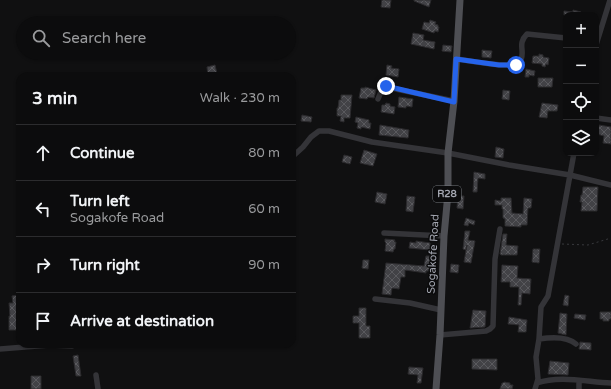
<!DOCTYPE html>
<meta charset="utf-8">
<style>
body{margin:0;font-family:"Varela Round",sans-serif;background:#1a1a1b;color:#f1f3f6}
.controls{position:absolute;right:12px;top:12px;display:grid;overflow:hidden;border-radius:8px;box-shadow:0 1px 3px #0004}
.controls button{width:36px;height:36px;display:grid;place-items:center;padding:0;border:0;border-bottom:1px solid #2c2c2e;background:#0c0c0d;color:#f1f3f6;font:20px sans-serif}
.stop{position:absolute;width:12px;height:12px;margin:-9px;border:3px solid #2563eb;border-radius:50%;background:#fff}
.stop.end{background:#2563eb;border-color:#fff;box-shadow:0 1px 4px #0008}
.list{margin:0;padding:0;list-style:none}
h2{display:flex;justify-content:space-between;align-items:center;height:52px;margin:0;padding:0 16px;font-size:17px}
h2 small{font-size:13px;font-weight:400;color:#9a9b9d}
.list li{display:grid;grid-template-columns:26px 1fr auto;gap:12px;align-items:center;box-sizing:border-box;height:56px;padding:0 16px;border-top:1px solid #2c2c2e}
.list b{display:block;font-size:15px;white-space:nowrap}
.list p{margin:0;font-size:13px;white-space:nowrap;color:#9a9b9d}
.list em{font-size:13px;font-style:normal;color:#9a9b9d}
.icon{flex:none;width:22px;height:22px;fill:none;stroke:currentColor;stroke-width:2;stroke-linecap:round;stroke-linejoin:round}
.map{position:relative;flex:none;width:611px;height:389px;overflow:hidden}
.search{position:absolute;background:#0c0c0d;box-shadow:0 1px 3px #0004;left:16px;top:16px;width:280px;height:44px;display:flex;align-items:center;gap:10px;box-sizing:border-box;padding:0 14px;border-radius:22px;color:#9a9b9d;font-size:15px}
.panel{position:absolute;background:#0c0c0d;box-shadow:0 1px 3px #0004;left:16px;top:72px;width:280px;height:276px;border-radius:12px}
.map>svg:first-child{display:block}
.building{fill:url(#building-cross-hatch);stroke:#2b2a2d}
.lines{fill:none;stroke-linecap:round;stroke-linejoin:round}
.path{stroke:#38393d;stroke-width:1;stroke-dasharray:2 3;stroke-linecap:butt}
.minor{stroke:#343438;stroke-width:5.5}
.major{stroke:#4e4f54;stroke-width:7}
.route{stroke:#2563eb;stroke-width:5}
.labels{text-anchor:middle;dominant-baseline:central;stroke-width:3;stroke-linejoin:round;paint-order:stroke}
.shield{fill:#0b0b0c;stroke:#75787f;stroke-width:1}
.shield-label{font-size:10px;font-weight:bold;fill:#a3a6b0}
.street-label{font-size:11px;fill:#a3a6b0;stroke:#0b0b0c}
</style>
<div class="map">
<svg width="611" height="389" viewBox="0 0 611 389">
<defs>
<pattern id="building-cross-hatch" width="8" height="8" patternUnits="userSpaceOnUse"><rect width="8" height="8" fill="#424246"/><path d="M0 0l8 8M0 8l8-8" fill="none" stroke="#5a5a5e"/></pattern>
</defs>
<rect width="100%" height="100%" fill="#101011"/>
<path class="building" d="M382 0H391L390 8 381 7Z
M414 0H431L429 7 414 1Z
M573 10 581 12V15H564V11L573 12Z
M430 20 436 22 435 24 438 25V27H439L438 32 435 31 434 33 422 29 424 22 429 23Z
M413 33 424 35 423 40 435 42 434 49 411 44Z
M443 45 452 46 451 52 442 51Z
M482 50 492 51 491 58 482 57Z
M539 54 543 55V57L549 58 548 65 546 64 545 67 542 66V64L532 63 533 56H539Z
M215 65 217 74 208 76 207 67Z
M387 65 392 66 391 68 399 69 398 77 386 75Z
M526 69 535 71 534 76 529 75V77H525Z
M538 78H553L552 87H538Z
M365 87 376 90 374 98 368 97 367 99 359 98 361 88H365Z
M503 90 510 91 509 100 502 99Z
M341 95H352L350 118H344V122L340 121 341 116H337V108H338L339 100H341Z
M399 97 413 99 412 107 406 106V108L398 107Z
M386 103 390 104V106L395 107 394 114 381 112 382 105H385Z
M542 103 558 105 557 111H548L547 118 539 117Z
M302 115 312 117 311 122 301 121Z
M356 117 369 120V123H371L370 129 361 127V129L357 128 358 123 355 122Z
M380 125 409 130 408 138 379 135Z
M599 125 611 127V144L603 143 604 136 597 134Z
M496 147 504 149 503 158 495 157Z
M364 150 377 154 373 166 360 163Z
M344 155 352 157 350 164 342 162Z
M474 172 485 174V179L478 178 477 192H473Z
M583 187H598L597 211H581L582 202H580L581 195H582Z
M377 192 387 194 385 204 375 202Z
M407 196 415 197 413 212 406 211Z
M458 196H464L463 209 457 208Z
M501 198H511L512 213 523 214 524 198 532 199 531 208H528L527 225H521V227L505 226V219L503 218V209H502V205H495V200L501 201Z
M466 218 475 221 474 225 469 223 468 226 464 225Z
M465 231H470L468 240 475 241 471 263 464 262 467 245 466 250 463 249Z
M503 234H507L506 245 518 246 517 255H501L500 254Z
M385 239 395 240 394 242H396L395 249H394L393 252 385 251 386 243 385 242Z
M416 241 430 243V250L409 248 410 242 416 243Z
M533 249H540L539 263 532 262Z
M426 256H432L431 271H426V273L405 270V277H401L399 289 392 288 391 295 382 294 386 263 424 266Z
M363 260H369L368 269 362 268Z
M451 264 459 265 458 273 450 272Z
M502 265 518 266 517 278 531 279 530 294 522 293 521 305H518L519 287H510V282H501Z
M18 295V297H20V328H17V330H9V316H10L9 303H13L12 296Z
M565 295 569 296 568 306 563 305Z
M359 308H366V326H370V338H359V323H353V316H359Z
M473 310 486 311 485 327 470 328Z
M600 312H611V319H609V321H603V319H600Z
M560 313 567 314 566 335 558 333Z
M575 314 586 315 585 320 574 318Z
M509 317 527 320 526 332H518L519 325 508 324Z
M580 342 591 343V350L579 349Z
M78 355 81 376H76L73 356Z
M472 359H497V370L472 369Z
M550 361 569 363 568 375 548 374Z
M409 367 423 368 421 383H417L418 375 408 374Z
M31 376H41V389H31Z
M504 382 510 383V385H513L512 389H500L502 383H503Z"/>
<g class="lines">
<path class="path" d="M562 244 588 245 611 238"/>
<path class="minor" d="M596 45 610 0
M457 59C467 60 517 71 521 60 525 50 517 44 527 34L566 38
M378 99 383 87H386L454 101
M596 118 611 120
M292 157 303 147 311 137 319 131H329L372 142 448 153 509 165 570 175 611 185
M384 233 444 236
M375 299 410 303 441 310
M440 335 486 331 490 329 493 326 495 259 500 229
M539 339C552 337 567 336 576 344
M0 349 50 345 72 346
M96 375 98 389
M537 383C560 375 587 382 611 383
M535 389 538 379 536 357 539 339 541 307 548 296 574 153
M579 389V381"/>
<path class="major" d="M436 389 440 335 444 236 448 193V153L454 101 460 0"/>
</g>
<g class="lines">
<path class="route" d="M386 86 454 102 456 59 499 65H516"/>
</g>
<g class="labels">
<rect class="shield" x="433" y="186" width="28" height="16" rx="3"/>
<g class="shield-label">
<text x="447" y="194">R28</text>
</g>
<g class="street-label">
<text transform="translate(433 254) rotate(-87)">Sogakofe Road</text>
</g>
</g>
</svg>
<div class="controls">
<button>+</button>
<button>−</button>
<button><svg class="icon" aria-label="locate" viewBox="0 0 24 24"><circle cx="12" cy="12" r="6"/><path d="M12 2v4M12 18v4M2 12h4M18 12h4"/></svg></button>
<button><svg class="icon" aria-label="layers" viewBox="0 0 24 24"><path d="M12 4l9 5-9 5-9-5zM3 14l9 5 9-5"/></svg></button>
</div>
<div class="stop" style="left:516px;top:65px"></div>
<div class="stop end" style="left:386px;top:86px"></div>
<div class="search"><svg class="icon" aria-label="search" viewBox="0 0 24 24"><circle cx="10" cy="10" r="6"/><path d="M15 15l6 6"/></svg>Search here</div>
<section class="panel">
<h2>3 min<small>Walk · 230 m</small></h2>
<ul class="list">
<li><svg class="icon" aria-label="ahead" viewBox="0 0 24 24"><path d="M12 20V5M6 11l6-6 6 6"/></svg><div><b>Continue</b></div><em>80 m</em></li>
<li><svg class="icon" aria-label="left" viewBox="0 0 24 24"><path d="M17 20v-9H6M10 6l-5 5 5 5"/></svg><div><b>Turn left</b><p>Sogakofe Road</p></div><em>60 m</em></li>
<li><svg class="icon" aria-label="right" viewBox="0 0 24 24"><path d="M7 20v-9h11M14 6l5 5-5 5"/></svg><div><b>Turn right</b></div><em>90 m</em></li>
<li><svg class="icon" aria-label="arrive" viewBox="0 0 24 24"><path d="M6 21V4h12l-3 4 3 4H6"/></svg><div><b>Arrive at destination</b></div></li>
</ul>
</section>
</div>
